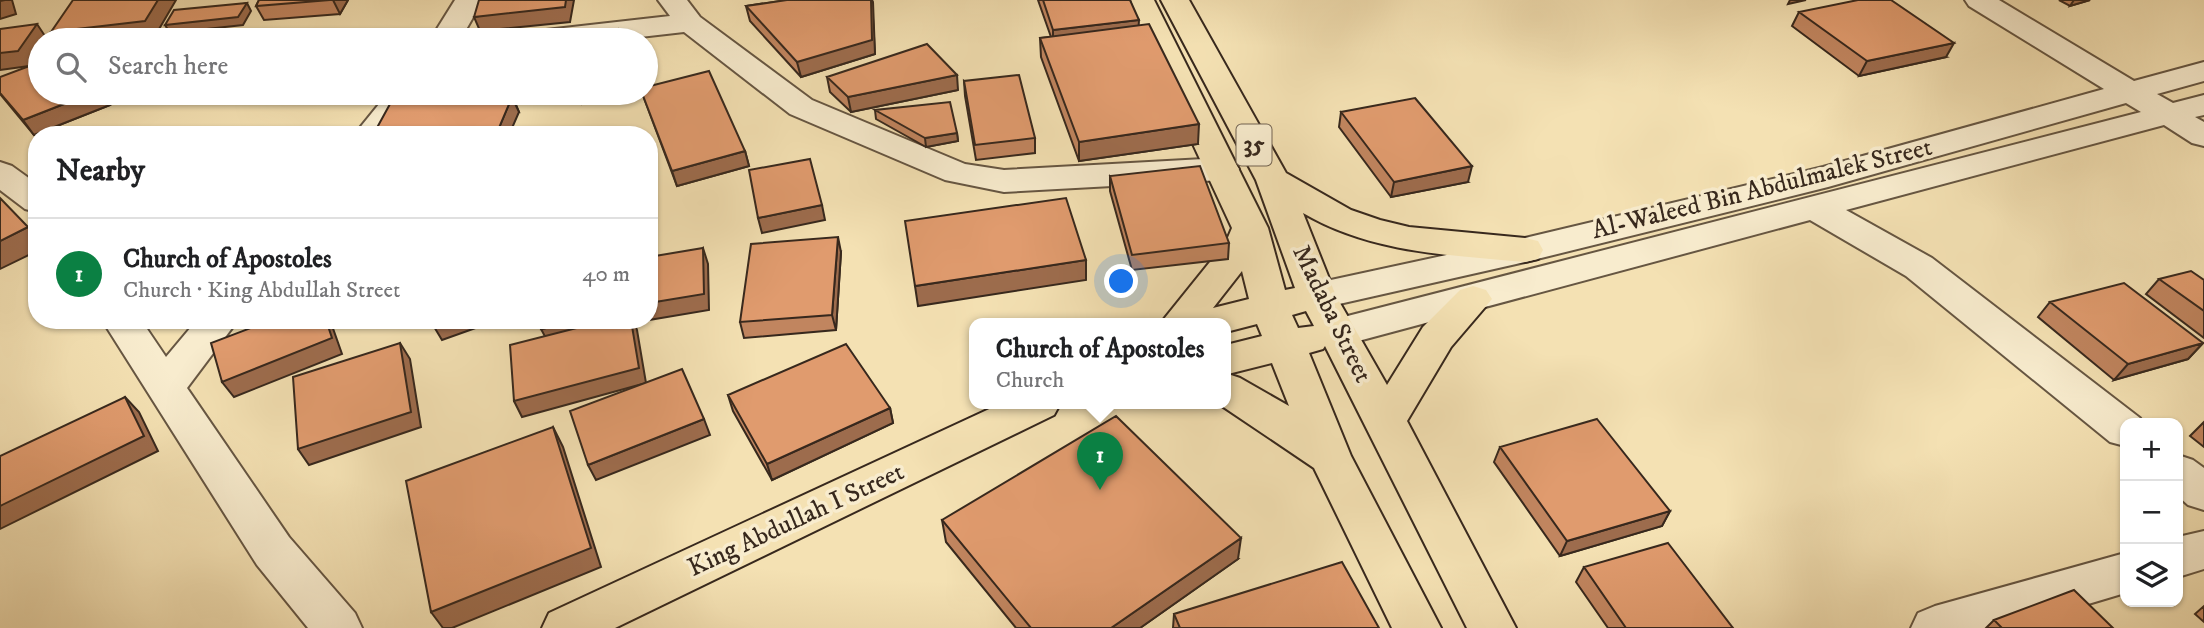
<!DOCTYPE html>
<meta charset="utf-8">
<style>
body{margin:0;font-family:"IM FELL DW Pica",serif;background:#f2f2f2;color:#202124}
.controls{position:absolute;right:21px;bottom:21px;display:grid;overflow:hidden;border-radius:14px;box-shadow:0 2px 5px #0004}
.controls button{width:63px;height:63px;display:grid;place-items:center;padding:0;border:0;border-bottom:2px solid #e0e0e0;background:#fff;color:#202124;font:35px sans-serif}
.you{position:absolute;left:1122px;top:282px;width:24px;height:24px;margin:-18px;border:5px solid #fff;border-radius:50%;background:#1a73e8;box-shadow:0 0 0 10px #1a73e833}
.badge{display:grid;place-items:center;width:46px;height:46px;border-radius:50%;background:#0b8043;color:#fff;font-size:23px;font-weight:700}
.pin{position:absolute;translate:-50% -58px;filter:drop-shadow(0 2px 4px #0008)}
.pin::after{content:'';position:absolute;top:37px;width:24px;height:21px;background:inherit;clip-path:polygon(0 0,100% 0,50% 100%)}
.popup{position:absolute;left:969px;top:318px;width:262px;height:91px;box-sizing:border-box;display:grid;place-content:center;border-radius:14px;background:#fff;filter:drop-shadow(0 2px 5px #0005);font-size:23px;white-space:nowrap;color:#757577}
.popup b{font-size:26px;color:#202124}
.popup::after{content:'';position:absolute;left:50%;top:100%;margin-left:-14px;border:14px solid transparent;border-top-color:#fff}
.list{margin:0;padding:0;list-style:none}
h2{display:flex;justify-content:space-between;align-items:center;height:91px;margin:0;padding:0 28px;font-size:30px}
h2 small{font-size:23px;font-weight:400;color:#757577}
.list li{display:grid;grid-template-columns:46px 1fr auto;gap:21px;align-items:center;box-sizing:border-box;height:112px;padding:0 28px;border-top:2px solid #e0e0e0}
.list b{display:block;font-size:26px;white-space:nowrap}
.list p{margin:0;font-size:23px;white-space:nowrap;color:#757577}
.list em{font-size:23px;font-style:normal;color:#757577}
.icon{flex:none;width:38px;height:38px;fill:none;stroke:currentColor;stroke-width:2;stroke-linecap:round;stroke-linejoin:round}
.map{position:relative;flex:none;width:2204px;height:628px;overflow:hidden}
.search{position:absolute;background:#fff;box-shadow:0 2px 5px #0004;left:28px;top:28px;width:630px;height:77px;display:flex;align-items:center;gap:18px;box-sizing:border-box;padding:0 24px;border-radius:38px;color:#757577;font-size:26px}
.panel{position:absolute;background:#fff;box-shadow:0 2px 5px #0004;left:28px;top:126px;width:630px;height:203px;border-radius:28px}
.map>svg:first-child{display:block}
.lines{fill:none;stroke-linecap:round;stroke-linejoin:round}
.minor-casing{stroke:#665642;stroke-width:4}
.major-casing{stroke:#37281d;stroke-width:4}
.minor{fill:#f8ecce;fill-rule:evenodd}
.major{fill:#f4e1b3;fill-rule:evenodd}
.wall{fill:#c1855f;stroke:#37281d;stroke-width:2}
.shaded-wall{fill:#9d6c4d;stroke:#37281d;stroke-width:2}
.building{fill:#e09b6e;stroke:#37281d;stroke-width:2}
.labels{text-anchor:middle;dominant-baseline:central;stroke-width:7;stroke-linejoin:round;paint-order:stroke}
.shield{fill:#f8ecce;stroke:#716352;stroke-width:2}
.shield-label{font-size:24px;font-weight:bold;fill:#37281d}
.street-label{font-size:26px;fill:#37281d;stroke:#f8ecce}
</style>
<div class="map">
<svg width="2204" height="628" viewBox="0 0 2204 628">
<rect width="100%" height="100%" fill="#f4e1b3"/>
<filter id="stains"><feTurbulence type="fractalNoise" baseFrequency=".00286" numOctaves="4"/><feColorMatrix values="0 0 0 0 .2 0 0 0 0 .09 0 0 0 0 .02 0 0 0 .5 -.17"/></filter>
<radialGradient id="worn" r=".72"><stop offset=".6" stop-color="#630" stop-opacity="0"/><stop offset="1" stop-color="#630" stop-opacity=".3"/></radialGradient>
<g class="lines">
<defs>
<path id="minor" d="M455 0H483L460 40H430Z
M658 0H687L700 17 812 100 965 164 1004 170 1222 158 1234 162 1239 169 1234 176 1222 180 1004 192 945 180 790 114 684 32 614 40H522L526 34 537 31 670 16Z
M1965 0H1999L2134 81 2204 62V81L2157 94 2173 103 2204 95V115L2195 117 2204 122V146L2192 143 2164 125 1846 210 1932 258 2140 418 2143 423H2125V446L2110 442 1906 276 1810 220 1336 347 1322 343 1316 333 1322 323 1336 319 2141 112 2126 103 1828 187 1525 262 1317 309 1304 305 1298 296 1304 287 1317 283 1525 238 1823 167 2104 89 1969 6Z
M388 93H420L387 135H354Z
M0 162 12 166 37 184V212L25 209 0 190Z
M102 320H141L166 357 197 320H238L187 388 289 537 355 613 362 628H308L257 565Z
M2178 455 2193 460 2204 468V510L2188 505 2178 496Z
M2204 531V569L2178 577V537Z
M2125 553V593L2008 628H1911L1918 613 1935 606Z"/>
<path id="major" d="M1126 0H1154L1268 228 1285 290 1295 288 1256 180 1161 0H1189L1286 173 1351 210 1380 220 1409 227 1525 238 1538 241 1543 250 1538 259 1525 262C1449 255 1371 253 1303 213L1336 296 1387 385 1423 327 1460 290 1473 286 1486 290 1492 299 1451 347 1407 421 1516 628H1467L1325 346 1323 349 1309 353 1351 456 1441 628H1392L1314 468 1219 404H1226V345L1262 336 1257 324 1226 332V324H1160L1226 242 1232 228ZM1242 271 1249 299 1213 308ZM1306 311 1314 326 1298 328 1292 315ZM1272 363 1289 406 1240 378 1228 374Z
M1000 404H1060L1054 415 615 628H542L549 613Z"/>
</defs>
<use href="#minor" class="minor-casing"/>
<use href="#major" class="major-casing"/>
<use href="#minor" class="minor"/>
<use href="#major" class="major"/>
</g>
<path class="wall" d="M259 0H348L340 14 264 20 256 6Z
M787 0H872L875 54 801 77 750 21 746 6Z
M1038 0H1130L1138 25 1198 144 1079 161 1041 57 1040 38 1051 37Z
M2059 0H2090L2070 6Z
M1799 12 1946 57 1859 76 1792 26Z
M0 77 40 93H102L110 105 34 135 0 94Z
M827 77 958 90 851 112 830 92Z
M964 81 1035 138V153L976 160 965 96Z
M442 93H551L550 96 514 100 519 112 445 101Z
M642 93 745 151 749 166 677 186Z
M875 110 957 133 958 141 926 147 876 119Z
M1341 112 1468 182 1391 197 1339 127Z
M1110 176 1229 243 1228 259 1132 270 1110 191Z
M841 252 836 330 744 338 740 322Z
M2159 279 2204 280V338L2146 294Z
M2050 302 2203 343 2188 359 2114 380 2038 317Z
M728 395 890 408 893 423 772 480 733 411Z
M2204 422V447L2190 436Z
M1500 447 1670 511 1662 526 1560 556 1494 462Z
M942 520 1238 559 1140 628H1016L946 542Z
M1584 567 1733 628H1608L1576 582Z
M2204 606V622L2195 614Z
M1174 614 1379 628H1173Z
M1994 620 2113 628H1986Z"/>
<path class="shaded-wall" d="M5 0H12L16 14 0 19V1Z
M158 0H176L155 36 117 40H57L51 32Z
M333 0H348L340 14Z
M566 0H574L570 22 480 31 474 17Z
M871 0H872L873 2 875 54 801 77 797 62Z
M1790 0H1806L1788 4Z
M2074 0H2090L2070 6Z
M247 3 251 11 243 25 170 33 165 25Z
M1139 20 1138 35 1053 45V30Z
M37 24 47 39 46 40H40V49L29 66 0 70V53Z
M1954 43 1946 57 1859 76 1867 61Z
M957 75 958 90 851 112 848 97Z
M92 93H102L110 105 34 135 23 120Z
M578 93H624L582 104Z
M512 97 519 112 509 135H496Z
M1199 124 1198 144 1079 161V142Z
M957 133 958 141 926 147 925 138Z
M745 151 749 166 677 186 672 171Z
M1472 166 1468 182 1391 197 1394 182Z
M822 205 825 220 762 233 758 218Z
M28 227 37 237V251L0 269V241Z
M838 237 841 252 836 330 832 315Z
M703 248 708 264 709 310 649 320V303Z
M1086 260V280L918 306 915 286Z
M326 320H330L342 354 234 397 222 382Z
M446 320H498L442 340 433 325Z
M588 320H615L549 344 541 329Z
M631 320H633L637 330 646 383 522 417 514 401Z
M400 343 410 359 421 427 309 465 298 449Z
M2203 343 2188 359 2114 380 2128 364Z
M125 397 139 412 158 451 0 529V506Z
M890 408 893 423 772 480 767 464Z
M704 419 710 435 596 480 588 465Z
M553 427 563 447 601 567 452 628H443L431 612Z
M1670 511 1662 526 1560 556 1567 541Z
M1241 538 1238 559 1140 628H1111Z"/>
<path class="building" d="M73 0H158L145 21 51 32Z
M259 0H330L256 6Z
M479 0H566L565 7 474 17Z
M787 0H871L872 40 797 62 746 6Z
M1043 0H1130L1139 20 1053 30Z
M1858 0H1891L1954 43 1867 61 1799 12Z
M247 3 238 17 165 25 174 10Z
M37 24 18 51 0 53V29Z
M1149 24 1199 124 1079 142 1040 38Z
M618 29 623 40H574Z
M557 34 555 40H486Z
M927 44 957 75 848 97 827 77Z
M40 62V93H92L23 120 0 93V77Z
M709 71 745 151 672 171 642 93H646V87Z
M1019 75 1035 138 975 145 964 81Z
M512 97 496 135H373L390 104Z
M1415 98 1472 166 1394 182 1341 112Z
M950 102 957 133 925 138 875 110Z
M625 132 626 135H613Z
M810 159 822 205 758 218 749 170Z
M1200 166 1229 243 1132 255 1110 176Z
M0 198 28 227 0 241Z
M1066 198 1086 260 915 286 905 221Z
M838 237 832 315 740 322 751 244Z
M703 248 704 294 649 303V257Z
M2191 271 2204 280V311L2159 279Z
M2124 283 2203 343 2128 364 2050 302Z
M272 320H326L332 338 222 382 211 343Z
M432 320H446L433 325Z
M542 320H588L541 329Z
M608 320H631L639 368 514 401 510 345Z
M400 343 411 412 298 449 293 377Z
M846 344 890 408 767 464 728 395Z
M682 369 704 419 588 465 570 411Z
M125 397 144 436 0 506V456Z
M1116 416 1241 538 1111 628H1031L942 520Z
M1597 419 1670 511 1567 541 1500 447Z
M553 427 591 548 431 612 406 481Z
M1668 543 1733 628H1626L1584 567Z
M1342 562 1379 628H1180L1174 614Z
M2074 590 2113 628H2002L1994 620Z"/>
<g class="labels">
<rect class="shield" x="1236.5" y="124.5" width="35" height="41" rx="5"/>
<g class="shield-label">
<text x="1254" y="145">35</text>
</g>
<g class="street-label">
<text transform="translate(1762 189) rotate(-14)">Al-Waleed Bin Abdulmalek Street</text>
<text transform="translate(1332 314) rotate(64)">Madaba Street</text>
<text transform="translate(796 520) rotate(-25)">King Abdullah I Street</text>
</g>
</g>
<rect width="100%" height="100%" filter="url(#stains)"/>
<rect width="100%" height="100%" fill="url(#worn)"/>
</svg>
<div class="controls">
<button>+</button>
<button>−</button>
<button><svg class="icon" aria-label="layers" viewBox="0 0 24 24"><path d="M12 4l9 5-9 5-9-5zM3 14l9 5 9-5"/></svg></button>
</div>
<div class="you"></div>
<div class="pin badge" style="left:1100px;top:490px">1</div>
<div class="popup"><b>Church of Apostoles</b>Church</div>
<div class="search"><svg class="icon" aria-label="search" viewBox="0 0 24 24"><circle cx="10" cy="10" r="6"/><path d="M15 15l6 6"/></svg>Search here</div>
<section class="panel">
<h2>Nearby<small></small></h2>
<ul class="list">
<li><span class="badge">1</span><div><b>Church of Apostoles</b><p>Church · King Abdullah Street</p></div><em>40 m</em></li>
</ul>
</section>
</div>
